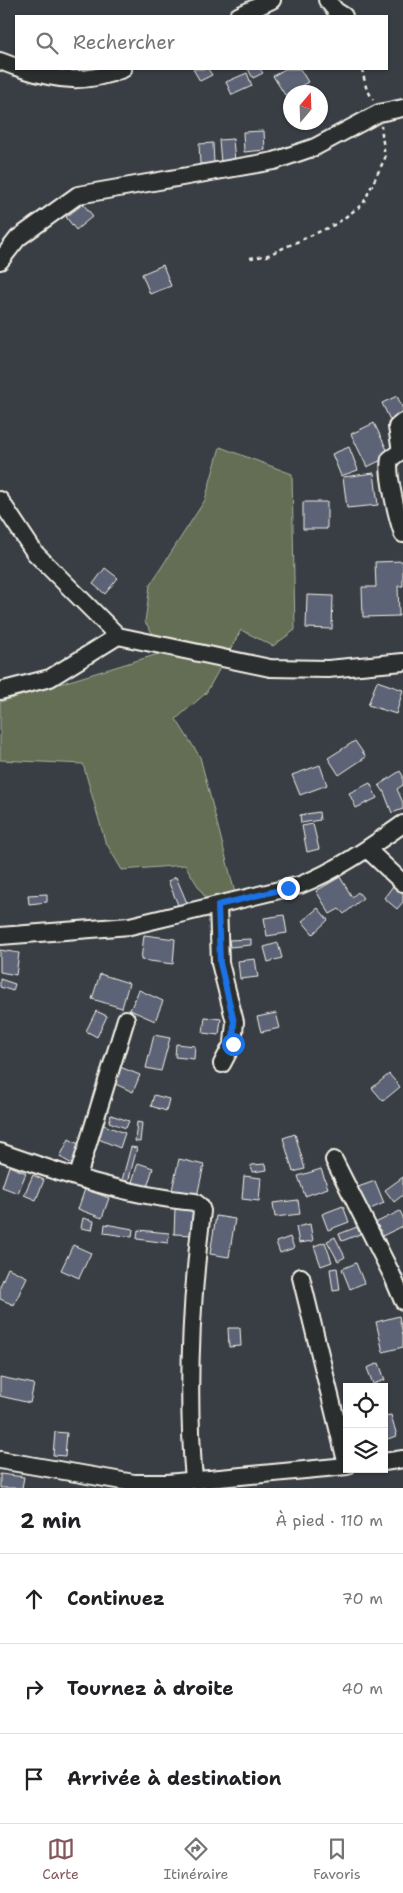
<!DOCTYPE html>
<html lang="fr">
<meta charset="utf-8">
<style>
body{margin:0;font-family:"Shantell Sans",sans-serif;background:#f6f6f6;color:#202124}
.controls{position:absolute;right:15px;bottom:15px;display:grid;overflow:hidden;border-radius:0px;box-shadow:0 1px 4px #0004}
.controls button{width:45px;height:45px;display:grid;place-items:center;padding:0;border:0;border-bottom:1px solid #e0e0e0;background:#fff;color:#202124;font:25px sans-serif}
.compass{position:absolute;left:283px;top:85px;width:45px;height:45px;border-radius:50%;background:#fff;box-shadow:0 1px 4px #0004;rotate:19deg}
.stop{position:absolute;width:15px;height:15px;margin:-11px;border:4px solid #1a73e8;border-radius:50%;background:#fff}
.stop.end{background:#1a73e8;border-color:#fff;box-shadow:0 1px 5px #0008}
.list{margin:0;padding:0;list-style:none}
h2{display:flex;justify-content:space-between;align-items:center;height:65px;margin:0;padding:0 20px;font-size:21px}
h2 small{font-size:16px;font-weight:400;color:#757577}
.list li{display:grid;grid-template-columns:32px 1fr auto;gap:15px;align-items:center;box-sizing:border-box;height:90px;padding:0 20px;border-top:1px solid #e0e0e0}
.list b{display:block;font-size:19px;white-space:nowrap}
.list em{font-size:16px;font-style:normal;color:#757577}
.icon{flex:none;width:28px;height:28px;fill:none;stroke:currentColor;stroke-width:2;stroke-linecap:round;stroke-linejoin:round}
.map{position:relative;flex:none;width:403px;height:1488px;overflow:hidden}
.search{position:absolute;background:#fff;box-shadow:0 1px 4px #0004;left:15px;right:15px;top:15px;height:55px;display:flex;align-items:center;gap:12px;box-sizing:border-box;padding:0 18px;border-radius:0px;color:#757577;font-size:19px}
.sheet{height:335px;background:#fff}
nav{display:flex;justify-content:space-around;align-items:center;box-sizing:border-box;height:70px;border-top:1px solid #e0e0e0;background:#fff;font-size:14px;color:#757577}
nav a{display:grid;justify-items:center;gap:2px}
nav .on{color:#84575d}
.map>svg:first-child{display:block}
.green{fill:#646e55;stroke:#acb09e}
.building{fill:#5d6476;stroke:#f4f1e8}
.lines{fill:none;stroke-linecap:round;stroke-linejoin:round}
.minor-casing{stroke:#f4f1e8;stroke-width:20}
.path{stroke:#f4f1e8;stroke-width:2.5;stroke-dasharray:4 4;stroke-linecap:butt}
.minor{stroke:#2a2d2e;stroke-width:16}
.route{stroke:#1a73e8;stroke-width:6}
</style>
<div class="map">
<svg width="403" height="1488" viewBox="0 0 403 1488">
<rect width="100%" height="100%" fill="#393e44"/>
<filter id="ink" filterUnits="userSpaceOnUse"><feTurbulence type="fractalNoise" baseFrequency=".02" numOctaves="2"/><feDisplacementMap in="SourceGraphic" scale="10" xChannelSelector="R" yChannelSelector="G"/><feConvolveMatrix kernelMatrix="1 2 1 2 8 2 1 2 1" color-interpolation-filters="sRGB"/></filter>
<g filter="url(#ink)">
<path class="green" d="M220 447 292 474 295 630 273 646 241 630 206 693 176 719 200 757 235 893 206 899 185 865 122 870 105 841 83 764 0 760V702L165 652 145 622 150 585 205 500Z"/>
<path class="building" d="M193 69H208L212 75 200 81Z
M248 69H260L263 73 253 78Z
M285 69H300L308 82 285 95 273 76Z
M247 73 252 86 232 95 226 82Z
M264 131 265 150 244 152 243 132Z
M233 139 235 161 221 163 219 140Z
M213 143 214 164H200L199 144Z
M83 204 93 216 76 230 66 217Z
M163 265 171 286 150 294 142 274Z
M397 396 403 409V414L390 420 382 403Z
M374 423 390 456 367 467 351 434Z
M349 447 358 470 341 476 332 454Z
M374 473 378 505 347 508 343 477Z
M303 502H327V529H303Z
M403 561V586H398L399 616 363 617 362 587H376L375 562Z
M105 568 118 578 105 594 93 584Z
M307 595 333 596 332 629 306 628Z
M377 681 403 690 396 714 368 705Z
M355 741 366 757 339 775 328 758Z
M320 765 327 785 300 795 292 775Z
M400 771 403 776V785L397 789 403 803V809L392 813 384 792 379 785Z
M370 783 377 798 356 808 349 793Z
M319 812 320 820 301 823 300 815Z
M313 824 319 849 307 852 302 826Z
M176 877 187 903 179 907 168 881Z
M340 877 352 897 358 892 363 898 344 914 339 909 330 914 316 891Z
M393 886 403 893V902L397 909 384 898Z
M47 894V902L29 904 28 895Z
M318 908 328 920 313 934 302 921Z
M284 915 287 933 267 936 264 918Z
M144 935 175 939 173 964 141 960Z
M251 939V945L230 947 229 940Z
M278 943 282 958 268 962 264 947Z
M0 950 19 953 16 975 0 972Z
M255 959 258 977 240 979 238 961Z
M100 974 129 983 122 1008 92 999Z
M0 979 15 984 13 991 0 987Z
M139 990 163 1001 155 1021 130 1010Z
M96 1011 107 1016 97 1037 86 1031Z
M276 1013 280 1028 261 1032 257 1017Z
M205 1017 221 1019 219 1035 203 1033Z
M154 1035 170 1038 161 1071 146 1068Z
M176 1044 195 1046 194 1059 175 1057Z
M120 1067 140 1075 133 1092 113 1083Z
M389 1074 400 1087 383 1101 372 1088Z
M154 1095 169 1099 166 1111 151 1106Z
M111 1115 129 1121 126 1128 109 1122Z
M137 1122 142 1123 140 1142 135 1141Z
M101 1124 125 1133 120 1148 96 1138Z
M295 1134 305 1169 293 1172 283 1138Z
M69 1139 82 1146 72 1164 60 1157Z
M131 1147 137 1148 127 1186 121 1184Z
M179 1159 204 1165 197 1196 172 1190Z
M138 1163 153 1168 147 1188 132 1182Z
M266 1164 267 1170 252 1172 251 1165Z
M9 1166 26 1173 18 1193 2 1187Z
M321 1169 328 1188 305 1196 298 1176Z
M33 1175 44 1180 36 1200 24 1195Z
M244 1176 261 1178 259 1201 242 1199Z
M403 1177V1195L394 1202 385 1190Z
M375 1181 384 1203 368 1210 358 1187Z
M85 1189 109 1198 102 1218 78 1209Z
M298 1200 300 1214 275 1217 273 1203Z
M343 1206 349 1222 328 1230 322 1214Z
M175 1208 195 1209 193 1235 174 1234Z
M400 1211 403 1217V1226L378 1238 371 1225Z
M216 1216 235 1219 229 1257 210 1254Z
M83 1218 94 1221 92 1230 81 1228Z
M105 1224 133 1229 132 1237 104 1233Z
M310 1224 313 1241 299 1243 296 1227Z
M357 1227 360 1234 342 1241 339 1234Z
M138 1230 169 1233 168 1243 137 1239Z
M290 1237 294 1248 280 1253 276 1242Z
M335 1237 345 1257 338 1261 327 1241Z
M325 1242 332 1262 321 1266 314 1246Z
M73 1245 91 1253 79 1278 61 1270Z
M356 1263 364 1283 350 1289 342 1269Z
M8 1268 27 1277 14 1305 0 1299V1286Z
M337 1268 340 1290 333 1291 330 1269Z
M399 1316 403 1335V1347L383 1352 376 1322Z
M228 1328H240L241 1346 229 1347Z
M379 1363 385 1380 373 1384 367 1368Z
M0 1377 34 1384 30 1403 0 1396Z
M391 1415 397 1436 384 1440V1416Z
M55 1432 67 1433 65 1456 53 1455Z
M0 1474 24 1477 22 1488H0Z"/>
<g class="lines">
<defs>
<path id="minor" d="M327 0 336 11 344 16
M238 16 272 0
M0 61 16 67
M22 69C59 81 86 84 123 69
M0 261 18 238 78 195 274 161 315 147 379 113 403 108
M403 422 397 427 401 451 390 459C386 472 398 520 403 534
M0 500 35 553 118 636 270 668 328 669 403 662
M0 691 50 678 118 636
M367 849 403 883
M218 905 220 963 235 1022 233 1043 222 1064
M0 936 130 926 300 885C338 870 370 847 403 824
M0 1152C62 1174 129 1196 195 1202L200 1206 202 1211C191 1301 186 1390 194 1480
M334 1160 392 1275 403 1301
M78 1176 126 1019
M301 1277 347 1465
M0 1460 134 1483H167L347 1466
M384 1462 403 1459"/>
</defs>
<use href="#minor" class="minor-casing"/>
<path class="path" d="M362 69 366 87 373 100
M250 258 266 256 336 224 363 204 385 158 381 126"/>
<use href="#minor" class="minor"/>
</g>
</g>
<g class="lines" filter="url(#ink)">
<path class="route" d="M233 1044 234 1022 220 963 218 905 288 888"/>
</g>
</svg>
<div class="controls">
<button><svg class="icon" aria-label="locate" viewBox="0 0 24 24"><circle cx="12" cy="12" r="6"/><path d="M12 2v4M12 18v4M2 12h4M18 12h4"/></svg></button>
<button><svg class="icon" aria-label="layers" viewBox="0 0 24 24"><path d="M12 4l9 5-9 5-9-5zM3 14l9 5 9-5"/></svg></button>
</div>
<svg class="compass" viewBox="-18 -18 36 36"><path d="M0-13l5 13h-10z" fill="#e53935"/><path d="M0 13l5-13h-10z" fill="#757577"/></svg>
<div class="stop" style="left:233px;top:1044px"></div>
<div class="stop end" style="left:288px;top:888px"></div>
<div class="search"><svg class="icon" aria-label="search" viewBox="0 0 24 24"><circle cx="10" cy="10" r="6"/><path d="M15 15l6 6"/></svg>Rechercher</div>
</div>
<section class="sheet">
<h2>2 min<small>À pied · 110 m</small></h2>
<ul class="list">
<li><svg class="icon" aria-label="ahead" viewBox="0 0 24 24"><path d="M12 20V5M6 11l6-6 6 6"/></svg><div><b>Continuez</b></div><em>70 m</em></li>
<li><svg class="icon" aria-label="right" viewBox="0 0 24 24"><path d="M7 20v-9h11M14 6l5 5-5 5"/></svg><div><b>Tournez à droite</b></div><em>40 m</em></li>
<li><svg class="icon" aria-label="arrive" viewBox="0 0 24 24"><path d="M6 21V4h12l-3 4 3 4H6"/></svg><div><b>Arrivée à destination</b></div></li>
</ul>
</section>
<nav>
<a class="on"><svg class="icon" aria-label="map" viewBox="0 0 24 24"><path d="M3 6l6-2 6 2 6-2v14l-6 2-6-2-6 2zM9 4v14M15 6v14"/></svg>Carte</a>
<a><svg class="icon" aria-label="directions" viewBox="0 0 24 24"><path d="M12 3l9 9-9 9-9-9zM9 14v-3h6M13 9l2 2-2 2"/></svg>Itinéraire</a>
<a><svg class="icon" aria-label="saved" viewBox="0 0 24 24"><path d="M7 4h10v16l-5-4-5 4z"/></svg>Favoris</a>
</nav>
